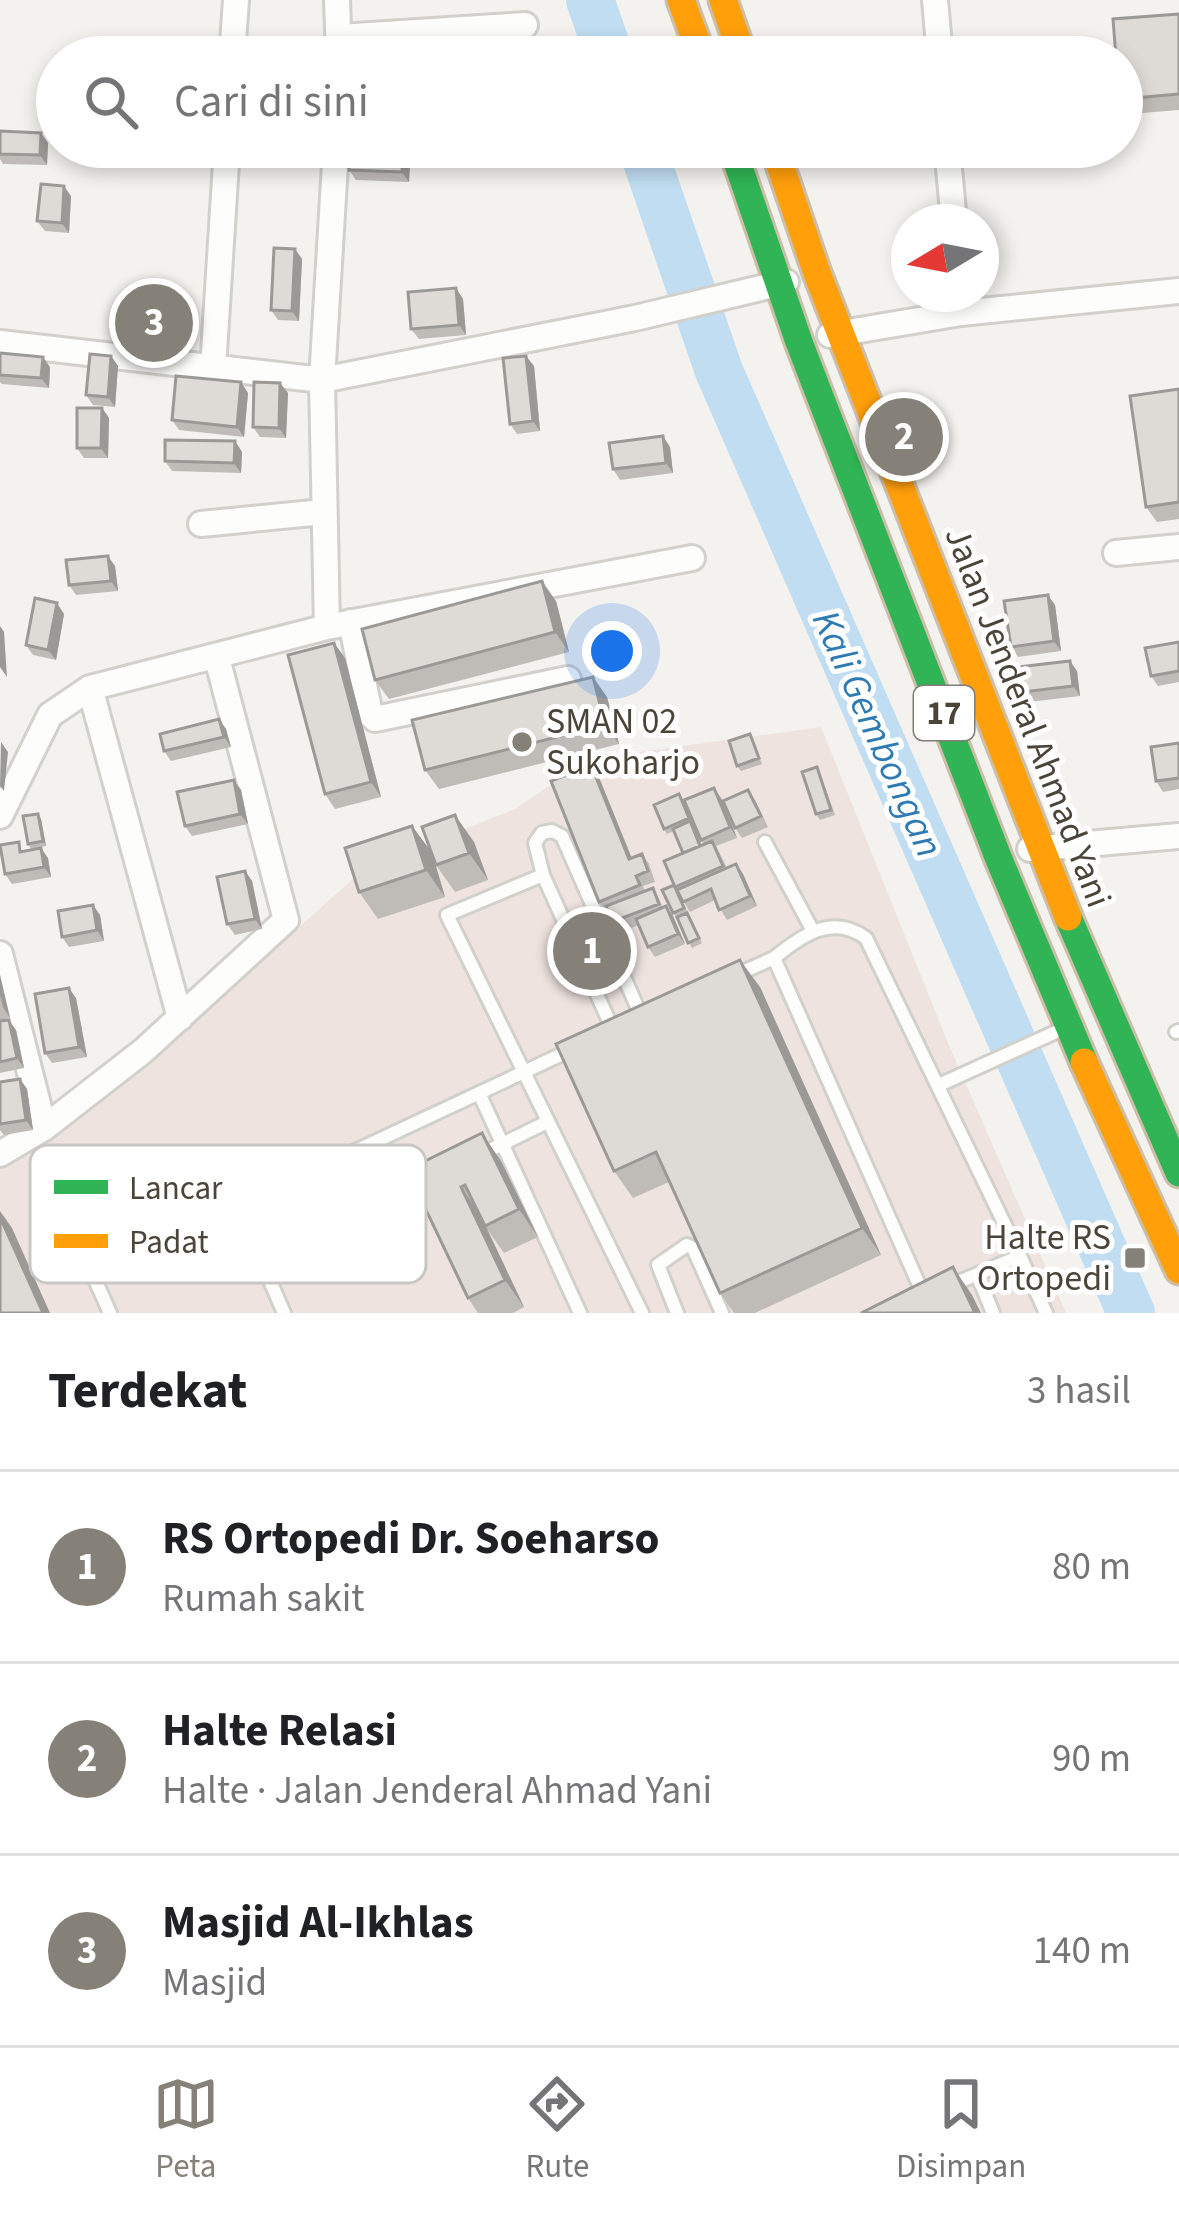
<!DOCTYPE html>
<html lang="id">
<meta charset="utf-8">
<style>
body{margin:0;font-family:"Source Sans 3",sans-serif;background:#f2f2f2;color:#202124}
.compass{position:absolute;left:891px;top:204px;width:108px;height:108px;border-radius:50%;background:#fff;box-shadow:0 6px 18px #0003;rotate:260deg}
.you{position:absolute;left:612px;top:651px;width:42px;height:42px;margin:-30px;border:9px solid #fff;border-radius:50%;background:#1a73e8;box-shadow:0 0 0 18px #1a73e833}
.badge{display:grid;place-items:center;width:78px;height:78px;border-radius:50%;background:#868178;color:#fff;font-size:39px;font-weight:700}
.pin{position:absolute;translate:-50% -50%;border:6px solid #fff;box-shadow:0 3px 12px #0006}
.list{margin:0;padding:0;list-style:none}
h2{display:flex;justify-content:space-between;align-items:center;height:156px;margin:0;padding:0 48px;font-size:51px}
h2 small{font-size:39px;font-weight:400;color:#757577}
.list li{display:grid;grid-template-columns:78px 1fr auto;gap:36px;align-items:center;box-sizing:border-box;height:192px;padding:0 48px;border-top:3px solid #e0e0e0}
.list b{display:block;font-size:45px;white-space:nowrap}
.list p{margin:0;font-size:39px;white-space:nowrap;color:#757577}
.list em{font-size:39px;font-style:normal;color:#757577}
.icon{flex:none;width:66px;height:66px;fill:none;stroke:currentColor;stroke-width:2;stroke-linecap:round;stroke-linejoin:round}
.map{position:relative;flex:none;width:1179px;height:1313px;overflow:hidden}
.search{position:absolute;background:#fff;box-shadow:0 6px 18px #0003;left:36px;right:36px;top:36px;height:132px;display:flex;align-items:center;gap:30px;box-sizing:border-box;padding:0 42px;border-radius:66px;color:#757577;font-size:45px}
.sheet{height:732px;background:#fff}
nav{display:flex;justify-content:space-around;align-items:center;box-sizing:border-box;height:168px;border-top:3px solid #e0e0e0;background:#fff;font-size:33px;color:#757577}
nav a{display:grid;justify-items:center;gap:6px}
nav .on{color:#868178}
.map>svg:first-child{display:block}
.medical{fill:#eee3df}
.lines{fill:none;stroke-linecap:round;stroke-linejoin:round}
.river{stroke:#c0ddf1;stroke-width:48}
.lane-casing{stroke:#d2d0cb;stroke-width:18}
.street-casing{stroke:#d2d0cb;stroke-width:30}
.fast-casing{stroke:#ccbfa9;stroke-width:33}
.slow-casing{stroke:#ccbfa9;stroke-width:33}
.lane{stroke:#fdfdfc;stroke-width:12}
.street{stroke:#fdfdfc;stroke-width:24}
.fast{stroke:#30b455;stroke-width:27}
.slow{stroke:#ff9f0a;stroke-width:27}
.wall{fill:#bfbcb8}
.shaded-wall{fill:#9b9996}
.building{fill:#dedbd6;stroke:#9b9996;stroke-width:3}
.poi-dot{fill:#868178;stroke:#fff;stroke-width:4.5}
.labels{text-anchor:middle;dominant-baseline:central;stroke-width:10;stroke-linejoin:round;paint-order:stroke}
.shield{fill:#fff;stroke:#817c74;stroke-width:3}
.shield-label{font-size:33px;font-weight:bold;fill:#4b4439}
.street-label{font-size:36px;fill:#4b4439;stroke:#fff}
.poi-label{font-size:36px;fill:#4b4439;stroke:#fff;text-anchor:start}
.water-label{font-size:39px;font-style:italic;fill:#2e7ab2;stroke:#fff}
.key{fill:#fff;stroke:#c9c7c4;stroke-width:3}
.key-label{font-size:33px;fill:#4b4439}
</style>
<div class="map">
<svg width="1179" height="1313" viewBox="0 0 1179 1313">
<rect width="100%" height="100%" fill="#f4f2ee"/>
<path class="medical" d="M821 727 948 1043 1066 1313H0V1167L30 1155 192 1024 355 877 384 861 515 809 589 759Z"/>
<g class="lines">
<path class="river" d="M590 0 610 57
M642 147 719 371 1131 1313"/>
<defs>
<path id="lane" d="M765 842 813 931
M543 875 447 915 642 1313
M774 958C801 936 832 913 866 938L1020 1256
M736 975 774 958 924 1296
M613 1030 543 875 535 843 542 833 552 831 562 836 642 1018
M1176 1032 1179 1031
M939 1085 1058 1031
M479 1093 580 1313
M478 1156 547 1122
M64 1211 110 1313
M259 1260 427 1180
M977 1274 993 1313
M947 1287 1020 1256 1046 1313
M284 1313 240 1212 242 1204 573 1049
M677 1313 658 1265 687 1245 693 1248 722 1313"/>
<path id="street" d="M337 0 339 57
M935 0 940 57
M339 37 525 25
M232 57 236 0
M947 147 954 222
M830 335 961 313 1179 291
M0 343 322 380 635 318 786 282
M213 369 227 147
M201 524 323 512
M1116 553 1179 547
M351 622 370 714 375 719 568 679
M327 627 322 380 336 147
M90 688 180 1018
M0 816 50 715 90 688 327 627 692 558
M1030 849 1179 836
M0 954 44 1128
M0 1154 44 1128 143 1051 286 920 217 658"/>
<path id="fast" d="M732 147 799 342 998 857 1084 1062
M1068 917 1179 1173"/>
<path id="slow" d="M681 0 702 57
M723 0 743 57
M774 147 817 273 1068 917
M1084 1062 1179 1270"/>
</defs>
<use href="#lane" class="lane-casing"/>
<use href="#street" class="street-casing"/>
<use href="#fast" class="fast-casing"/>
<use href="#slow" class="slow-casing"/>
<use href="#lane" class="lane"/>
<use href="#street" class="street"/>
<use href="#fast" class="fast"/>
<use href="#slow" class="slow"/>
</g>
<path class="wall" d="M1179 14V110L1130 114 1122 102V57Z
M0 131 41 133 48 143 47 165 3 164 0 159Z
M642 147H687L688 148 651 162Z
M403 152 410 162 409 182 356 180 349 170Z
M71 196 69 233 45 231 37 221Z
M302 259 299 321 278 320 271 310Z
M463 299 466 335 419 339 411 329Z
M111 356 118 366 115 407 93 405 86 395Z
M534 366 540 431 517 434 510 424Z
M50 367 49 388 2 384 0 382V375Z
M280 383 288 393 286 438 260 437 253 427Z
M1179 389V519L1157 522 1146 507Z
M248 393 244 437 179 430 172 420Z
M102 408 109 418 108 458H84L77 448Z
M235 441 242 452 241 473 172 471 165 461Z
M670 447 673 473 620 480 613 469Z
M115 566 118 591 76 595 69 585Z
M556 601 569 652 389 699 375 680Z
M1055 605 1061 651 1018 657 1011 647Z
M64 614 56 660 33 655 26 645Z
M1179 642V682L1158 686 1151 676Z
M334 643 345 658 381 797 335 809 325 794Z
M1077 671 1080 696 1020 703 1013 693Z
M607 697 619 744 439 789 425 770Z
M219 719 226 729 231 747 171 761 164 751Z
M750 734 762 764 741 771 737 766Z
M1179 743V789L1163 792 1156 781Z
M817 767 820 773 835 815 820 820 816 814Z
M598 775 632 858 642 854 649 864 655 882 643 886 645 891 653 888 663 907 673 916 685 944 655 957 648 947 639 925 619 932 608 911 607 912 599 902Z
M234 780 241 790 248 824 192 836 185 826Z
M679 794 702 846 704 845 701 840 721 798 737 838 716 846 727 868 736 864 743 874 757 906 727 920 715 900 690 912 680 895 702 943 692 948 677 918 673 913 674 885 683 853 674 831 667 834 664 829Z
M755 800 768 827 742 838 735 828Z
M41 819 46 846 31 849 28 844Z
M412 826 432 853 445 897 378 919 359 892Z
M474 842 488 880 455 892 436 865Z
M25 851 48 858 51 877 12 884 5 874Z
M245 871 252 881 262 929 235 935 227 924Z
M100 915 104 941 69 947 62 937Z
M0 975 10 1018 0 1020Z
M760 987 881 1255 755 1313H734L720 1293 669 1182 633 1198 614 1171Z
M76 998 87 1057 52 1063 45 1053Z
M0 1021 16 1030 24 1068 0 1073Z
M20 1079 27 1089 33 1130 4 1135 0 1130V1082Z
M501 1161 538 1237 504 1253 487 1229 524 1307 513 1313H478L468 1298 407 1170Z"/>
<path class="shaded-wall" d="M41 133 48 143 47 165 40 155Z
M403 152 410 162 409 182 402 172Z
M64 186 71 196 69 233 62 223Z
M295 249 302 259 299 321 292 311Z
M456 288 463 299 466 335 459 325Z
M111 356 118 366 115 407 108 397Z
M526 356 534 366 540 431 533 421Z
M43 357 50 367 49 388 41 378Z
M241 382 248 393 244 437 237 427Z
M280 383 288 393 286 438 279 428Z
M102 408 109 418 108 458 101 448Z
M663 436 670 447 673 473 666 463Z
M235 441 242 452 241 473 234 463Z
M108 556 115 566 118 591 111 581Z
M542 581 556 601 569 652 555 632Z
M1048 595 1055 605 1061 651 1054 641Z
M57 603 64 614 56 660 48 650Z
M0 626 4 632 7 677 0 667Z
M334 643 345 658 381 797 371 782Z
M1070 661 1077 671 1080 696 1073 686Z
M593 677 607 697 619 744 605 725Z
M219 719 226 729 231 747 224 737Z
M1 742 8 752 4 791 0 786Z
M591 765 598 775 636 869 629 859Z
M234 780 241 790 248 824 240 814Z
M714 788 721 798 737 838 730 827Z
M38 814 41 819 46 846 43 841Z
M455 815 474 842 488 880 469 853Z
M412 826 432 853 445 897 426 870Z
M41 848 48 858 51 877 44 867Z
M736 864 743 874 757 906 750 896Z
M245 871 252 881 262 929 255 919Z
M93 905 100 915 104 941 97 930Z
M666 906 673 916 685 944 678 934Z
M740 960 760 987 881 1255 862 1228Z
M0 975 10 1018 3 1007 0 995Z
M69 988 76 998 87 1057 79 1047Z
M9 1020 16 1030 24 1068 17 1058Z
M20 1079 27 1089 33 1130 26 1120Z
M482 1133 501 1161 538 1237 519 1209Z
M461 1187 480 1214 524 1307 505 1280Z
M0 1211 12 1228 50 1313H43L0 1217Z
M953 1267 972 1295 981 1313H975Z"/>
<path class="building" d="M1179 14V94L1122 99V57H1116L1113 19Z
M0 131 41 133 40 155 0 154Z
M349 149 403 152 402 172 349 170Z
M41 184 64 186 62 223 37 221Z
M274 248 295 249 292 311 271 310Z
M456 288 459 325 411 329 408 292Z
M0 353 43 357 41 378 0 375Z
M90 354 111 356 108 397 86 395Z
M526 356 533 421 510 424 503 358Z
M176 376 241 382 237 427 172 420Z
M254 382 280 383 279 428 253 427Z
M1179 389V502L1146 507 1130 396Z
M77 408H102L101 448H77Z
M663 436 666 463 613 469 609 443Z
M165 440 235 441 234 463 165 461Z
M108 556 111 581 69 585 66 560Z
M542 581 555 632 375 680 362 629Z
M1048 595 1054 641 1011 647 1004 601Z
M35 598 57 603 48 650 26 645Z
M1179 642V671L1151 676 1145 648Z
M334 643 371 782 325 794 288 655Z
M1070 661 1073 686 1013 693 1010 668Z
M593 677 605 725 425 770 412 720Z
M219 719 224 737 164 751 160 734Z
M750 734 759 758 737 766 729 741Z
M1179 743V778L1156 781 1151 747Z
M591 765 629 859 642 854 648 871 636 876 640 885 599 902 551 781Z
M817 767 831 810 816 814 802 772Z
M234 780 240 814 185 826 177 792Z
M714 788 730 827 701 840 684 800Z
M748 790 761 816 735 828 723 801Z
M679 794 689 818 664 829 654 805Z
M38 814 43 841 28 844 23 816Z
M455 815 469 853 436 865 422 827Z
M690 821 700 846 683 853 673 829Z
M412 826 426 870 359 892 345 848Z
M712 841 723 866 675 887 664 861Z
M19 842 20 852 41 848 44 867 5 874 0 845Z
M736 864 750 896 719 910 711 889 683 902 677 890Z
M245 871 255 919 227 924 217 877Z
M674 885 684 908 673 913 662 890Z
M653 888 659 904 612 922 606 906Z
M93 905 97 930 62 937 58 911Z
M666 906 678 934 648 947 636 919Z
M687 913 699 938 688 943 677 917Z
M740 960 862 1228 720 1293 656 1152 614 1171 556 1044Z
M69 988 79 1047 45 1053 35 994Z
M9 1020 17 1058 0 1062V1021Z
M20 1079 26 1120 0 1124V1082Z
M482 1133 519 1209 485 1226 465 1185 461 1187 505 1280 468 1298 407 1170Z
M0 1217 43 1313H0Z
M953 1267 975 1313H861Z"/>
<g class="poi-dot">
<circle cx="522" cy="742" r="12"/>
<rect x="1123" y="1246" width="24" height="24" rx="6"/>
</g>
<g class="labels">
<rect class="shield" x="914" y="686" width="60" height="54" rx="9"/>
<g class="shield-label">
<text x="944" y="713">17</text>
</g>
<g class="street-label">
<text transform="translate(1028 717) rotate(69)">Jalan Jenderal Ahmad Yani</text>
</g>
<g class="poi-label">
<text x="546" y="721">SMAN 02<tspan x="546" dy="41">Sukoharjo</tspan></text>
<text x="1111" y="1237" text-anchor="end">Halte RS<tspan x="1111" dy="41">Ortopedi</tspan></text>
</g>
<g class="water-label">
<text transform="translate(877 734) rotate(66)">Kali Gembongan</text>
</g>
</g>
<rect x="30" y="1145" width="396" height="138" rx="18" class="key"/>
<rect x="54" y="1180" width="54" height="14" fill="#30b455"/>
<rect x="54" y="1234" width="54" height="14" fill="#ff9f0a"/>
<g class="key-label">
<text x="129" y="1199">Lancar</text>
<text x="129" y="1253">Padat</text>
</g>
</svg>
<svg class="compass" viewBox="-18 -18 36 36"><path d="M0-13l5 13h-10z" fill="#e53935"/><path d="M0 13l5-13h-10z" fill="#757577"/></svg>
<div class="you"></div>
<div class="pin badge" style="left:592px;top:951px">1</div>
<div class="pin badge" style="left:904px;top:437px">2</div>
<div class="pin badge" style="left:154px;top:323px">3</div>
<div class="search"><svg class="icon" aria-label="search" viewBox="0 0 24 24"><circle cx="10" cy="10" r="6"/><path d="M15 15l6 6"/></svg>Cari di sini</div>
</div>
<section class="sheet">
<h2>Terdekat<small>3 hasil</small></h2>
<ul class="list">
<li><span class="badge">1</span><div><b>RS Ortopedi Dr. Soeharso</b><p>Rumah sakit</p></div><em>80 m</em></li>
<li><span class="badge">2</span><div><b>Halte Relasi</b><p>Halte · Jalan Jenderal Ahmad Yani</p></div><em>90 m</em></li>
<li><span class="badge">3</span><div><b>Masjid Al-Ikhlas</b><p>Masjid</p></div><em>140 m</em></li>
</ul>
</section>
<nav>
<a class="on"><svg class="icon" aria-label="map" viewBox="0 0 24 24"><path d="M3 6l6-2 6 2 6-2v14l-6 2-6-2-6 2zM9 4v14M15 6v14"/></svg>Peta</a>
<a><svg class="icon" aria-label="directions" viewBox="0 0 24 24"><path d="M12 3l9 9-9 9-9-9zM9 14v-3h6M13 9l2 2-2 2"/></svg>Rute</a>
<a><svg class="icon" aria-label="saved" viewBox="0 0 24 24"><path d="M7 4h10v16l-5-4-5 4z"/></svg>Disimpan</a>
</nav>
